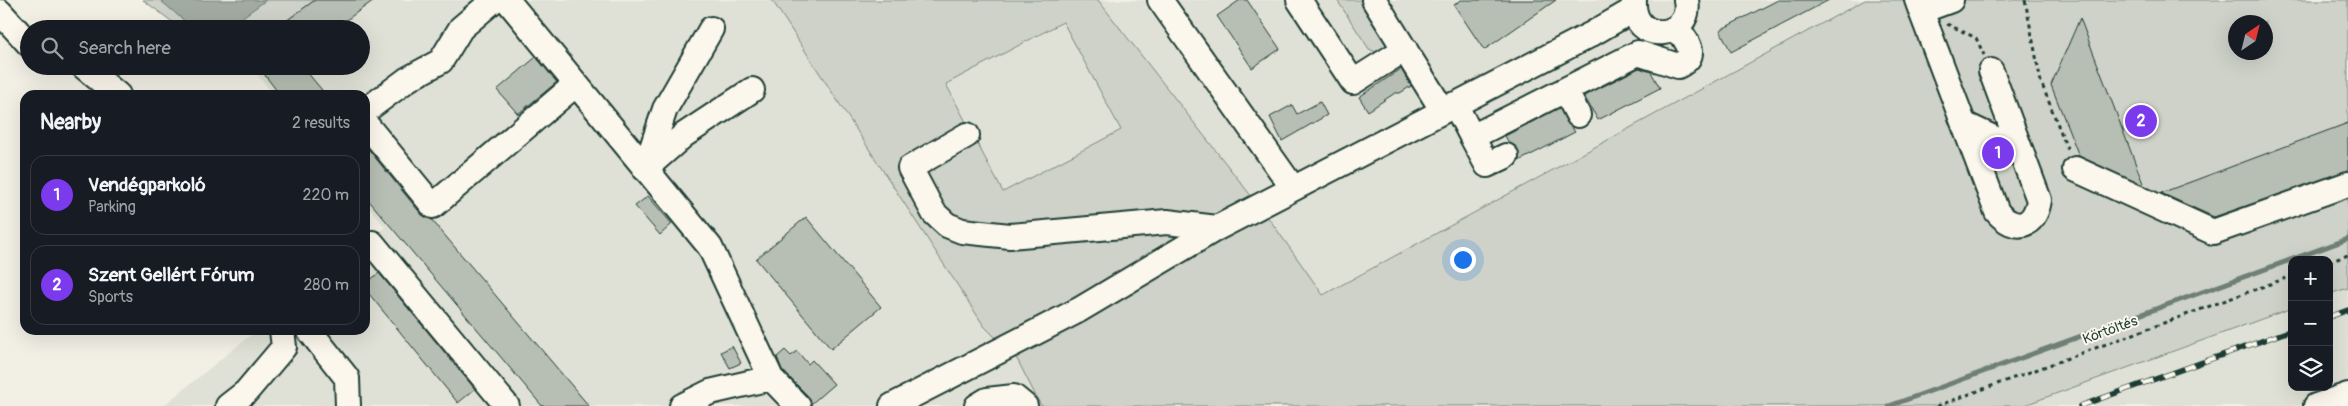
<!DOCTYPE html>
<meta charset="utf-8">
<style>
body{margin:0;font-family:Pangolin,sans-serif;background:#242831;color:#f1f3f6}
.controls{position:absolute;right:15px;bottom:15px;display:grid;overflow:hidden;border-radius:10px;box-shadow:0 5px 20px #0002}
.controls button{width:45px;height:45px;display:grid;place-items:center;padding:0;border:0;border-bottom:1px solid #363941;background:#171b24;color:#f1f3f6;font:25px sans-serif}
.compass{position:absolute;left:2228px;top:15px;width:45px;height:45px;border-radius:50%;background:#171b24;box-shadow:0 5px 20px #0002;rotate:35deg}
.you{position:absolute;left:1462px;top:259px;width:18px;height:18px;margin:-12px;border:4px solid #fff;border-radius:50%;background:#1a73e8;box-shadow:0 0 0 8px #1a73e833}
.badge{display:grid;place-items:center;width:32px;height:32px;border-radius:50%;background:#7c3aed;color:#fff;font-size:16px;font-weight:700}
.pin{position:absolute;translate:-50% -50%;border:2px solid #fff;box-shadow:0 1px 5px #0006}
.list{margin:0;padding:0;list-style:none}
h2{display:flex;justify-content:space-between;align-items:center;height:65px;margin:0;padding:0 20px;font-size:21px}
h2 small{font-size:16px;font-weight:400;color:#9ea1a6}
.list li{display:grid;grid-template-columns:32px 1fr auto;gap:15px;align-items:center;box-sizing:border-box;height:80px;margin:0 10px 10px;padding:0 10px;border:1px solid #363941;border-radius:15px}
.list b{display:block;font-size:19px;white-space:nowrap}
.list p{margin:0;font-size:16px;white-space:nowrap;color:#9ea1a6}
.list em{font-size:16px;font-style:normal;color:#9ea1a6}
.icon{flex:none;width:28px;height:28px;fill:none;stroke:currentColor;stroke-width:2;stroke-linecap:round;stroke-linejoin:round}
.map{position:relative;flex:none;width:2348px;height:406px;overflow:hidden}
.search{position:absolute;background:#171b24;box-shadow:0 5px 20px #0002;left:20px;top:20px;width:350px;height:55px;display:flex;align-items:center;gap:12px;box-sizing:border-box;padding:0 18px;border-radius:28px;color:#9ea1a6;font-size:19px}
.panel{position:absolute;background:#171b24;box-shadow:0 5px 20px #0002;left:20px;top:90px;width:350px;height:245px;border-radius:15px}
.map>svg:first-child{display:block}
.built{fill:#e0e1d6}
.green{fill:#cfd2c8;stroke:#77887e;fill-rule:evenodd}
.water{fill:#a2aba1;stroke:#6e7f75}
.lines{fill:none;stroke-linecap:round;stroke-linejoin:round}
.stream{stroke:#6e7f75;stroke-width:5}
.building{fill:#b7beb3;stroke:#1f3d34}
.minor-casing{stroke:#1f3d34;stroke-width:28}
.path{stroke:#1f3d34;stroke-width:3;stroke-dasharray:4 4;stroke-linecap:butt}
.minor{stroke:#fbf7ec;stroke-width:24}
.rail-casing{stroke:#1f3d34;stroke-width:5.5}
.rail{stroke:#fbf7ec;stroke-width:4;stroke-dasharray:11;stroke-linecap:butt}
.labels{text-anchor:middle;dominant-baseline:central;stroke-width:4;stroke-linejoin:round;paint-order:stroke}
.street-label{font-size:14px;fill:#1f3d34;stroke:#fbf7ec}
</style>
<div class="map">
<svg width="2348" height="406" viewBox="0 0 2348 406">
<rect width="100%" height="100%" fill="#f2f0e5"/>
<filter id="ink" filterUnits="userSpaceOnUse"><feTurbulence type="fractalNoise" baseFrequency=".02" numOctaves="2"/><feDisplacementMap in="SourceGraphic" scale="10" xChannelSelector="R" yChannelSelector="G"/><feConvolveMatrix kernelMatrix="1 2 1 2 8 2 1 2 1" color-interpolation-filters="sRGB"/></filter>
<g filter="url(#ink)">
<path class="built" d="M315 0H772L984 326 1017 359 1041 406H163L257 330H365V243L385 227 365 203V95H274L250 66H361V29H275Z
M1098 0H1865L1322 295 1270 220Z
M1064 22 1121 130 1003 192 946 83Z
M2348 288V406H2022L2292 308V387H2329V294Z"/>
<path class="green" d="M143 0H160L194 29H182Z
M266 0H315L275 29H226Z
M772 0H1098L1270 220 1323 295 1865 0H2348V288L2329 294V260H2292V308L2022 406H1041L1017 359 984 326ZM1063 22 1121 130 1003 192 946 84ZM2236 22H2266V52H2236Z
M1337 0H1366L1390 42 1387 48 1378 53 1369 49Z"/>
<path class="water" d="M160 0H266L226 29H194Z"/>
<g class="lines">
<path class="stream" d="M1889 406 2348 239"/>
</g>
<path class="building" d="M315 0H374L334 29H275Z
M1240 0H1247L1280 49 1252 68 1217 16Z
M1461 0H1556L1484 50 1454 5Z
M1778 0H1829L1731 52 1720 30Z
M2080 18 2144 186 2079 156 2051 85Z
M536 57 557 82 518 114 497 90Z
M258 66H302L326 95H280Z
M1639 68 1651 72 1660 88 1598 120 1584 96Z
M1401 69 1411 86 1400 93H1395L1368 111 1359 97Z
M1320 102 1327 115 1282 141 1270 117 1292 105 1297 114Z
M1559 108 1575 132 1519 161 1518 150 1509 143 1505 136Z
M2348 123V171L2214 217 2161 193Z
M365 145 422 215 431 219 589 406H542L365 196Z
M648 196 672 224 660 235 635 206Z
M806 217 881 307 831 349 756 259Z
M379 273 475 389 458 403 365 289V284Z
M732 346 741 363 730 368 721 352Z
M785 350 791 356 797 351 808 364 812 360 834 384 811 404 808 396 782 370 777 357Z"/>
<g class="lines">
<defs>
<path id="minor" d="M507 0 710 247 771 378 798 406
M1160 0 1293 188
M1299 0 1353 82 1405 49
M1374 0 1443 111
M1634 0C1631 47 1694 39 1686 0
M1917 0 1921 11 1951 0
M1921 11 1997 212C2015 233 2035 227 2039 200L1991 71
M0 12 29 44
M711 29 665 109 645 169 684 135 752 90
M83 66 118 95
M1565 90 1578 115
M1455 104 1472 137 1638 53 1678 66C1700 55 1687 43 1677 27
M365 111 408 79 441 61 461 28 494 0
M365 123 433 206 576 84
M1964 124 2021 151
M967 135 910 168 934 213 947 225 962 231 1010 236 1167 222 1217 228
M1472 137 1487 165 1506 156
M2075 169 2213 232 2348 184
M372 243 507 406
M309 330 347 378 348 406
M228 406 246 392 284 347 282 330
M682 406 710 392 771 378
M892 406 1079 310 1217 228 1590 35 1633 10
M977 406 987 400 1014 397 1025 406
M2316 406 2348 395"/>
</defs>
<use href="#minor" class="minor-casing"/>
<path class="path" d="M2025 0 2041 82 2069 153
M1947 24 1976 38 1984 55
M2329 262 2348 255
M1937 406 2292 276"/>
<use href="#minor" class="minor"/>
<defs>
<path id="rail" d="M2329 317 2348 310
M2080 406 2292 330"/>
</defs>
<use href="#rail" class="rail-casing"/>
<use href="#rail" class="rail"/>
</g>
</g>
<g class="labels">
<g class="street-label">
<text transform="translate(2110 330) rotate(-20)">Körtöltés</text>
</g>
</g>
</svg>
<div class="controls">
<button>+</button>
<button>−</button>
<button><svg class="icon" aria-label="layers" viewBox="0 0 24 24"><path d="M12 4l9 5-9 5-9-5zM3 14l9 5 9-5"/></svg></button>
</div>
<svg class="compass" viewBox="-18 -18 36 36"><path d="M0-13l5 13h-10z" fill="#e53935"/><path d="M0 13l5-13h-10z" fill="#9ea1a6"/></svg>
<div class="you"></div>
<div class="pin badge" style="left:1998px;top:153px">1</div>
<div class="pin badge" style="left:2141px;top:121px">2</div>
<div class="search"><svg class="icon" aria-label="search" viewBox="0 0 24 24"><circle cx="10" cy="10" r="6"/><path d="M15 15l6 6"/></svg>Search here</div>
<section class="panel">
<h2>Nearby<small>2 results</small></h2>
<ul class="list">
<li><span class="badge">1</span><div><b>Vendégparkoló</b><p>Parking</p></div><em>220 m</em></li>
<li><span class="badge">2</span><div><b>Szent Gellért Fórum</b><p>Sports</p></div><em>280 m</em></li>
</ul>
</section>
</div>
